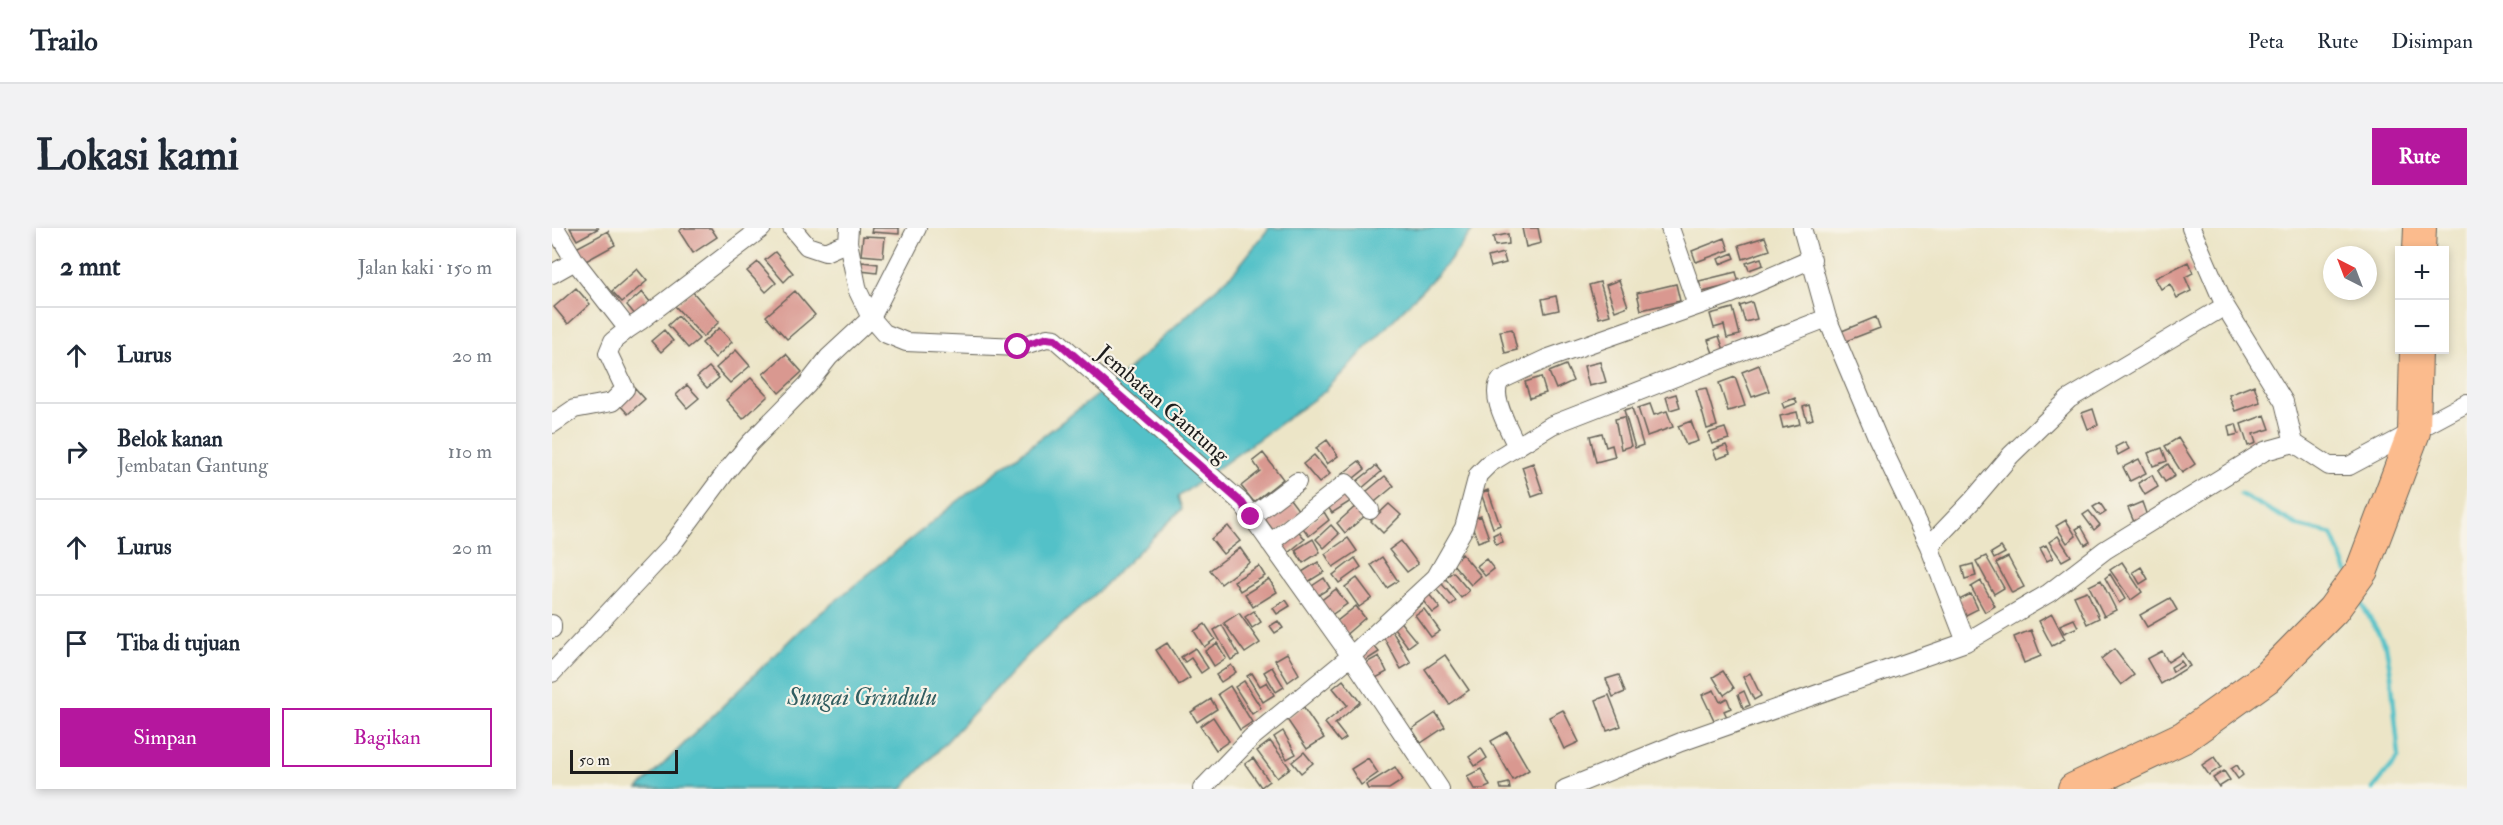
<!DOCTYPE html>
<html lang="id">
<meta charset="utf-8">
<style>
body{margin:0;font-family:"IM FELL Double Pica",serif;background:#f2f2f3;color:#1f2937}
.controls{position:absolute;right:18px;top:18px;display:grid;overflow:hidden;border-radius:0px;box-shadow:0 3px 9px #0003}
.controls button{width:54px;height:54px;display:grid;place-items:center;padding:0;border:0;border-bottom:2px solid #e0e1e3;background:#fff;color:#1f2937;font:30px sans-serif}
.compass{position:absolute;left:1771px;top:18px;width:54px;height:54px;border-radius:50%;background:#fff;box-shadow:0 3px 9px #0003;rotate:318deg}
.scale{position:absolute;left:18px;bottom:15px;width:108px;box-sizing:border-box;padding-left:6px;border:3px solid #1c1c1c;border-top:0;font-size:16px;line-height:21px;white-space:nowrap;color:#1c1c1c;-webkit-text-stroke:4px #f7f3e8;paint-order:stroke}
.stop{position:absolute;width:18px;height:18px;margin:-14px;border:4px solid #b5179e;border-radius:50%;background:#fff}
.stop.end{background:#b5179e;border-color:#fff;box-shadow:0 2px 6px #0008}
.list{margin:0;padding:0;list-style:none}
h2{display:flex;justify-content:space-between;align-items:center;height:78px;margin:0;padding:0 24px;font-size:26px}
h2 small{font-size:20px;font-weight:400;color:#747a83}
.list li{display:grid;grid-template-columns:39px 1fr auto;gap:18px;align-items:center;box-sizing:border-box;height:96px;padding:0 24px;border-top:2px solid #e0e1e3}
.list b{display:block;font-size:22px;white-space:nowrap}
.list p{margin:0;font-size:20px;white-space:nowrap;color:#747a83}
.list em{font-size:20px;font-style:normal;color:#747a83}
.actions{display:flex;gap:12px;padding:18px 24px}
.actions a{flex:1;padding:14px 0;border:2px solid #b5179e;border-radius:0px;text-align:center;font-size:21px;color:#b5179e}
.actions .main{background:#b5179e;color:#fff}
.icon{flex:none;width:33px;height:33px;fill:none;stroke:currentColor;stroke-width:2;stroke-linecap:round;stroke-linejoin:round}
.map{position:relative;flex:none;width:1915px;height:561px;overflow:hidden;border-radius:0px}
header{display:flex;align-items:center;gap:36px;box-sizing:border-box;height:84px;padding:0 30px;background:#fff;border-bottom:2px solid #e0e1e3}
header strong{font-size:28px}
nav{display:flex;gap:33px;margin-inline-start:auto;font-size:21px}
.intro{display:flex;align-items:center;justify-content:space-between;box-sizing:border-box;height:144px;padding:0 36px}
h1{margin:0;font-size:42px}
.button{padding:15px 27px;border-radius:0px;background:#b5179e;color:#fff;font-size:21px;font-weight:700}
main{display:flex;gap:36px;padding:0 36px}
aside{flex:1;background:#fff;border-radius:0px;box-shadow:0 3px 9px #0003}
.map>svg:first-child{display:block}
.water{fill:#53c1c8;stroke:#386e72;stroke-width:1.5}
.lines{fill:none;stroke-linecap:round;stroke-linejoin:round}
.stream{stroke:#53c1c8;stroke-width:4.5}
.building{fill:#d99890;fill-rule:evenodd}
.street-casing{stroke:#656258;stroke-width:20}
.highway-casing{stroke:#656258;stroke-width:34}
.street{stroke:#fff;stroke-width:18}
.highway{stroke:#fbbb8d;stroke-width:32}
.route{stroke:#b5179e;stroke-width:8}
.labels{text-anchor:middle;dominant-baseline:central;stroke-width:4.5;stroke-linejoin:round;paint-order:stroke}
.street-label{font-size:22px;fill:#1c1c1c;stroke:#f7f3e8}
.water-label{font-size:24px;font-style:italic;fill:#325e61;stroke:#f7f3e8}
</style>
<header>
<strong>Trailo</strong>
<nav><a>Peta</a><a>Rute</a><a>Disimpan</a></nav>
</header>
<div class="intro"><h1>Lokasi kami</h1><a class="button">Rute</a></div>
<main>
<aside>
<h2>2 mnt<small>Jalan kaki · 150 m</small></h2>
<ul class="list">
<li><svg class="icon" aria-label="ahead" viewBox="0 0 24 24"><path d="M12 20V5M6 11l6-6 6 6"/></svg><div><b>Lurus</b></div><em>20 m</em></li>
<li><svg class="icon" aria-label="right" viewBox="0 0 24 24"><path d="M7 20v-9h11M14 6l5 5-5 5"/></svg><div><b>Belok kanan</b><p>Jembatan Gantung</p></div><em>110 m</em></li>
<li><svg class="icon" aria-label="ahead" viewBox="0 0 24 24"><path d="M12 20V5M6 11l6-6 6 6"/></svg><div><b>Lurus</b></div><em>20 m</em></li>
<li><svg class="icon" aria-label="arrive" viewBox="0 0 24 24"><path d="M6 21V4h12l-3 4 3 4H6"/></svg><div><b>Tiba di tujuan</b></div></li>
</ul>
<div class="actions"><a class="main">Simpan</a><a>Bagikan</a></div>
</aside>
<div class="map">
<svg width="1915" height="561" viewBox="0 0 1915 561">
<rect width="100%" height="100%" fill="#f7f3e8"/>
<filter id="ink" filterUnits="userSpaceOnUse"><feTurbulence type="fractalNoise" baseFrequency=".0167" numOctaves="2"/><feDisplacementMap in="SourceGraphic" scale="12" xChannelSelector="R" yChannelSelector="G"/><feConvolveMatrix kernelMatrix="1 2 1 2 8 2 1 2 1" color-interpolation-filters="sRGB"/></filter>
<filter id="wash" filterUnits="userSpaceOnUse"><feTurbulence type="fractalNoise" baseFrequency=".008" numOctaves="4" result="noise"/><feDisplacementMap in="SourceGraphic" scale="24" xChannelSelector="R" yChannelSelector="G"/><feGaussianBlur stdDeviation="1.35" result="paint"/><feColorMatrix in="noise" values="0 0 0 0 0 0 0 0 0 0 0 0 0 0 0 0 0 1.4 0 .05"/><feComposite in="paint" operator="in"/></filter>
<g filter="url(#wash)">
<rect width="100%" height="100%" fill="#ece5c7"/>
<path class="water" d="M717 0H922L897 34 772 164 626 269 630 281 537 372 477 426 350 561H86L249 401 402 276 566 151 683 43Z"/>
<g class="lines">
<path class="stream" d="M1688 266 1747 298 1780 306 1795 344
M1805 368 1834 418 1839 447 1847 529 1821 561"/>
</g>
<g id="blocks">
<path class="building" d="M18 0H47L25 12Z
M131 0H159L165 9 141 25 127 3Z
M320 0H347V6L319 4Z
M970 0H986L989 15 974 19Z
M56 3 63 17 32 34 24 20Z
M956 6 957 16 943 18 941 9Z
M311 8 333 9 331 29 309 27Z
M1213 9 1218 22 1191 31 1187 17Z
M1173 10 1177 22 1144 34 1140 23Z
M223 24 241 45 232 54 213 32Z
M951 25 954 35 939 39 936 29Z
M1181 25 1183 30 1168 36 1166 31Z
M1209 30 1211 37 1197 42 1194 35Z
M206 34 224 55 214 64 195 43Z
M310 34 326 36 325 45 309 43Z
M1636 34 1641 45 1633 49 1639 63 1625 70 1618 56 1609 61 1603 50Z
M85 41 95 53 70 74 60 63Z
M1184 44 1187 55 1150 64 1147 53Z
M1067 52 1076 78 1063 83 1054 57Z
M1048 54 1058 87 1047 90 1037 57Z
M1124 56 1128 73 1089 82 1085 65Z
M24 60 38 76 16 96 2 79Z
M140 63 167 94 151 109 123 78Z
M243 63 263 87 235 111 214 88Z
M90 64 99 75 84 88 75 77Z
M1004 68 1007 82 993 85 990 71Z
M1200 74 1205 91 1193 94 1188 78Z
M1181 80 1188 107 1175 110 1172 97 1162 100 1158 86Z
M126 88 147 111 136 120 116 97Z
M1324 89 1328 100 1294 113 1290 103Z
M167 100 180 114 163 130 150 115Z
M960 101 965 122 953 125 948 103Z
M112 102 121 113 109 124 99 113Z
M1167 108 1172 122 1161 125 1156 112Z
M184 122 198 138 178 155 164 140Z
M234 126 250 144 227 165 211 146Z
M1048 134 1054 154 1037 158 1032 138Z
M1014 137 1021 153 1004 161 997 144Z
M1207 137 1217 163 1200 169 1190 144Z
M157 139 167 150 155 160 145 149Z
M989 149 994 165 978 170 973 154Z
M1183 149 1193 178 1176 183 1167 155Z
M199 150 216 168 191 191 174 172Z
M135 157 147 170 135 180 124 167Z
M1702 157 1708 174 1683 183 1677 167Z
M83 160 93 171 76 186 66 175Z
M1154 160 1165 198 1155 201 1144 162Z
M1124 166 1128 179 1118 182 1114 169Z
M1243 170 1245 175 1232 180 1230 175Z
M1098 176 1102 187 1115 183 1121 199 1095 208 1086 180Z
M1257 177 1261 191 1255 193 1251 179Z
M1080 180 1091 217 1083 220 1072 182Z
M1541 181 1546 197 1536 201 1530 185Z
M1245 184 1248 196 1231 200 1228 188Z
M1713 187 1718 201 1701 206 1704 215 1696 218 1689 196Z
M1072 189 1079 218 1069 221 1063 191Z
M1139 193 1146 213 1134 217 1126 198Z
M1684 196 1687 206 1678 208 1676 198Z
M1173 200 1177 211 1160 216 1156 205Z
M1050 205 1054 219 1060 217 1063 229 1044 234 1038 208Z
M1626 210 1643 236 1630 245 1613 218Z
M775 212 786 228 775 236 764 220Z
M1573 214 1577 221 1566 227 1563 219Z
M1174 217 1178 226 1165 231 1161 222Z
M1610 220 1615 233 1601 238 1596 225Z
M711 225 731 251 702 274 689 258 708 243 701 233Z
M762 227 778 246 767 255 751 236Z
M1587 231 1594 245 1578 253 1571 239Z
M807 233 813 241 797 254 790 246Z
M981 235 991 265 980 269 970 239Z
M1616 236 1623 248 1613 254 1606 243Z
M824 238 829 244 809 261 804 254Z
M1600 247 1606 259 1593 267 1586 255Z
M833 248 842 258 818 278 809 268Z
M794 259 802 271 780 285 773 274Z
M936 262 948 297 941 300 929 265Z
M735 267 750 287 724 306 709 286Z
M1590 274 1595 288 1582 294 1576 280Z
M1548 275 1554 284 1548 288 1541 279Z
M837 276 849 287 831 305 819 293Z
M805 277 814 287 793 305 785 295Z
M1537 283 1548 297 1542 302 1531 287Z
M772 284 777 292 757 308 751 300Z
M929 288 937 310 926 314 918 292Z
M1514 292 1524 308 1515 315 1504 298Z
M779 297 787 306 772 320 764 311Z
M676 298 688 313 671 326 659 311Z
M1529 298 1538 314 1533 317 1524 301Z
M743 299 753 311 731 329 721 317Z
M947 304 951 314 944 316 941 307Z
M1506 308 1519 328 1510 333 1497 314Z
M796 310 805 323 781 339 773 326Z
M761 311 768 324 751 335 743 322Z
M849 313 866 336 855 344 837 322Z
M1494 317 1501 330 1495 333 1488 320Z
M1449 319 1453 325 1442 331 1439 325Z
M688 320 698 334 669 356 658 342Z
M910 326 929 348 919 357 900 335Z
M1434 328 1452 360 1442 366 1424 333Z
M830 329 846 353 835 360 819 337Z
M1456 329 1472 359 1460 365 1444 335Z
M803 330 809 339 787 355 781 347Z
M934 331 942 341 933 348 925 338Z
M766 334 772 344 751 357 745 347Z
M1570 334 1590 364 1579 372 1558 342Z
M1421 336 1424 348 1413 351 1410 339Z
M707 338 713 348 688 363 682 353Z
M1589 339 1596 351 1588 356 1581 344Z
M901 344 917 363 909 370 893 350Z
M1558 346 1573 371 1567 375 1553 350Z
M772 350 778 360 760 371 754 362Z
M805 350 820 370 807 379 793 359Z
M717 351 725 364 701 379 693 366Z
M886 351 904 373 898 378 880 356Z
M1549 352 1564 382 1552 388 1537 358Z
M1429 353 1443 378 1433 384 1419 359Z
M784 361 795 376 778 388 767 374Z
M873 361 888 380 881 385 872 374 865 380 860 375Z
M1535 363 1547 390 1535 396 1522 368Z
M1419 366 1426 381 1408 390 1401 375Z
M1618 370 1625 382 1595 399 1588 387Z
M734 372 738 378 725 386 721 380Z
M804 378 813 390 790 410 780 397Z
M872 381 888 403 879 409 863 387Z
M702 383 709 394 700 400 693 389Z
M687 385 708 415 693 425 672 395Z
M1500 386 1513 411 1500 418 1487 393Z
M846 391 864 413 856 419 839 396Z
M1522 391 1526 399 1512 405 1508 397Z
M726 393 731 400 723 405 718 398Z
M653 396 663 411 652 419 642 403Z
M670 397 687 427 679 432 662 402Z
M839 401 859 435 849 441 830 406Z
M1479 402 1489 428 1472 435 1462 409Z
M819 414 827 424 810 435 803 425Z
M615 415 638 450 627 457 604 422Z
M665 415 674 430 662 438 653 423Z
M643 420 656 440 649 445 639 430 633 434 629 429Z
M1562 421 1582 447 1569 457 1549 431Z
M1610 423 1616 434 1630 425 1638 438 1609 456 1595 431ZM1629 433 1632 437 1621 444 1619 439Z
M735 425 747 446 736 454 723 432Z
M893 427 917 462 897 476 873 441Z
M827 428 835 444 822 451 814 435Z
M679 437 684 444 669 454 664 447Z
M720 439 732 459 724 464 712 444Z
M1171 443 1182 460 1172 467 1161 449Z
M700 445 708 458 715 454 722 467 711 474 695 448Z
M1198 445 1209 468 1202 472 1191 449Z
M1067 447 1073 464 1061 469 1054 451Z
M791 452 808 474 783 496 794 510 788 514 773 495 795 477 781 460Z
M692 453 709 480 700 486 683 459Z
M678 458 700 494 688 502 666 466Z
M1162 462 1168 474 1175 470 1179 480 1172 483 1175 489 1163 494 1150 467Z
M1192 463 1198 477 1191 480 1186 466Z
M1057 467 1069 498 1055 503 1044 472Z
M659 471 665 481 645 494 639 484Z
M751 479 772 510 755 521 734 490Z
M1011 482 1027 514 1012 521 997 489Z
M884 485 893 499 869 515 860 501Z
M661 489 677 513 664 522 648 498Z
M731 503 744 526 735 531 722 509Z
M955 504 977 542 961 552 939 513Z
M718 513 738 540 725 550 705 523Z
M929 520 935 530 923 538 917 529Z
M752 524 761 535 749 545 740 534Z
M1662 529 1669 539 1657 547 1650 537Z
M701 530 717 553 709 559 693 536Z
M816 530 826 545 809 557 799 541Z
M1685 537 1691 547 1686 551 1679 541Z
M843 539 851 552 837 561H816L814 557Z
M929 541 938 558 931 561H922L915 548Z
M1672 543 1678 552 1667 559 1661 550Z
M957 555 958 561H949L948 557Z"/>
</g>
</g>
<g filter="url(#ink)">
<use href="#blocks" fill-opacity="0" stroke="#656258" stroke-width="1.5"/>
<g class="lines">
<defs>
<path id="street" d="M3 0 23 33 76 101 88 93 210 0
M240 0 255 18 273 24 296 14
M297 0 296 14 306 63 319 90 332 105 354 114 466 119 495 110 503 111 690 275 799 428 888 561
M1118 0 1145 77
M1639 0 1673 78 1732 174 1742 215
M0 46 23 33
M1275 90 1326 211 1377 318 1414 414
M0 196 22 181 60 174 73 161 56 125 61 113 76 101
M965 219C958 202 936 167 949 152L994 131 1179 66 1260 31
M699 289 745 254
M718 315 794 255 818 282
M1377 318 1420 273 1459 227 1517 171 1673 78
M0 396V401
M0 445 119 318 174 244 198 215 255 157 277 129 319 90 365 0
M650 561 699 510 799 428 884 349 912 300 926 247 938 235 1000 197 1275 90 1250 0
M1013 561 1129 514 1414 414 1497 365 1553 322 1713 223 1742 215 1777 238H1797L1915 175"/>
<path id="highway" d="M1867 22 1868 0
M1522 561 1632 509 1714 450 1781 382 1810 342 1862 204 1864 122"/>
</defs>
<use href="#street" class="street-casing"/>
<use href="#highway" class="highway-casing"/>
<use href="#street" class="street"/>
<use href="#highway" class="highway"/>
</g>
</g>
<g class="lines" filter="url(#ink)">
<path class="route" d="M466 119 495 110 503 111 690 275 699 289"/>
</g>
<g class="labels">
<g class="street-label">
<text transform="translate(611 176) rotate(41)">Jembatan Gantung</text>
</g>
<g class="water-label">
<text x="310" y="469">Sungai Grindulu</text>
</g>
</g>
</svg>
<div class="controls">
<button>+</button>
<button>−</button>
</div>
<svg class="compass" viewBox="-18 -18 36 36"><path d="M0-13l5 13h-10z" fill="#e53935"/><path d="M0 13l5-13h-10z" fill="#747a83"/></svg>
<div class="scale">50 m</div>
<div class="stop" style="left:466px;top:119px"></div>
<div class="stop end" style="left:699px;top:289px"></div>
</div>
</main>
